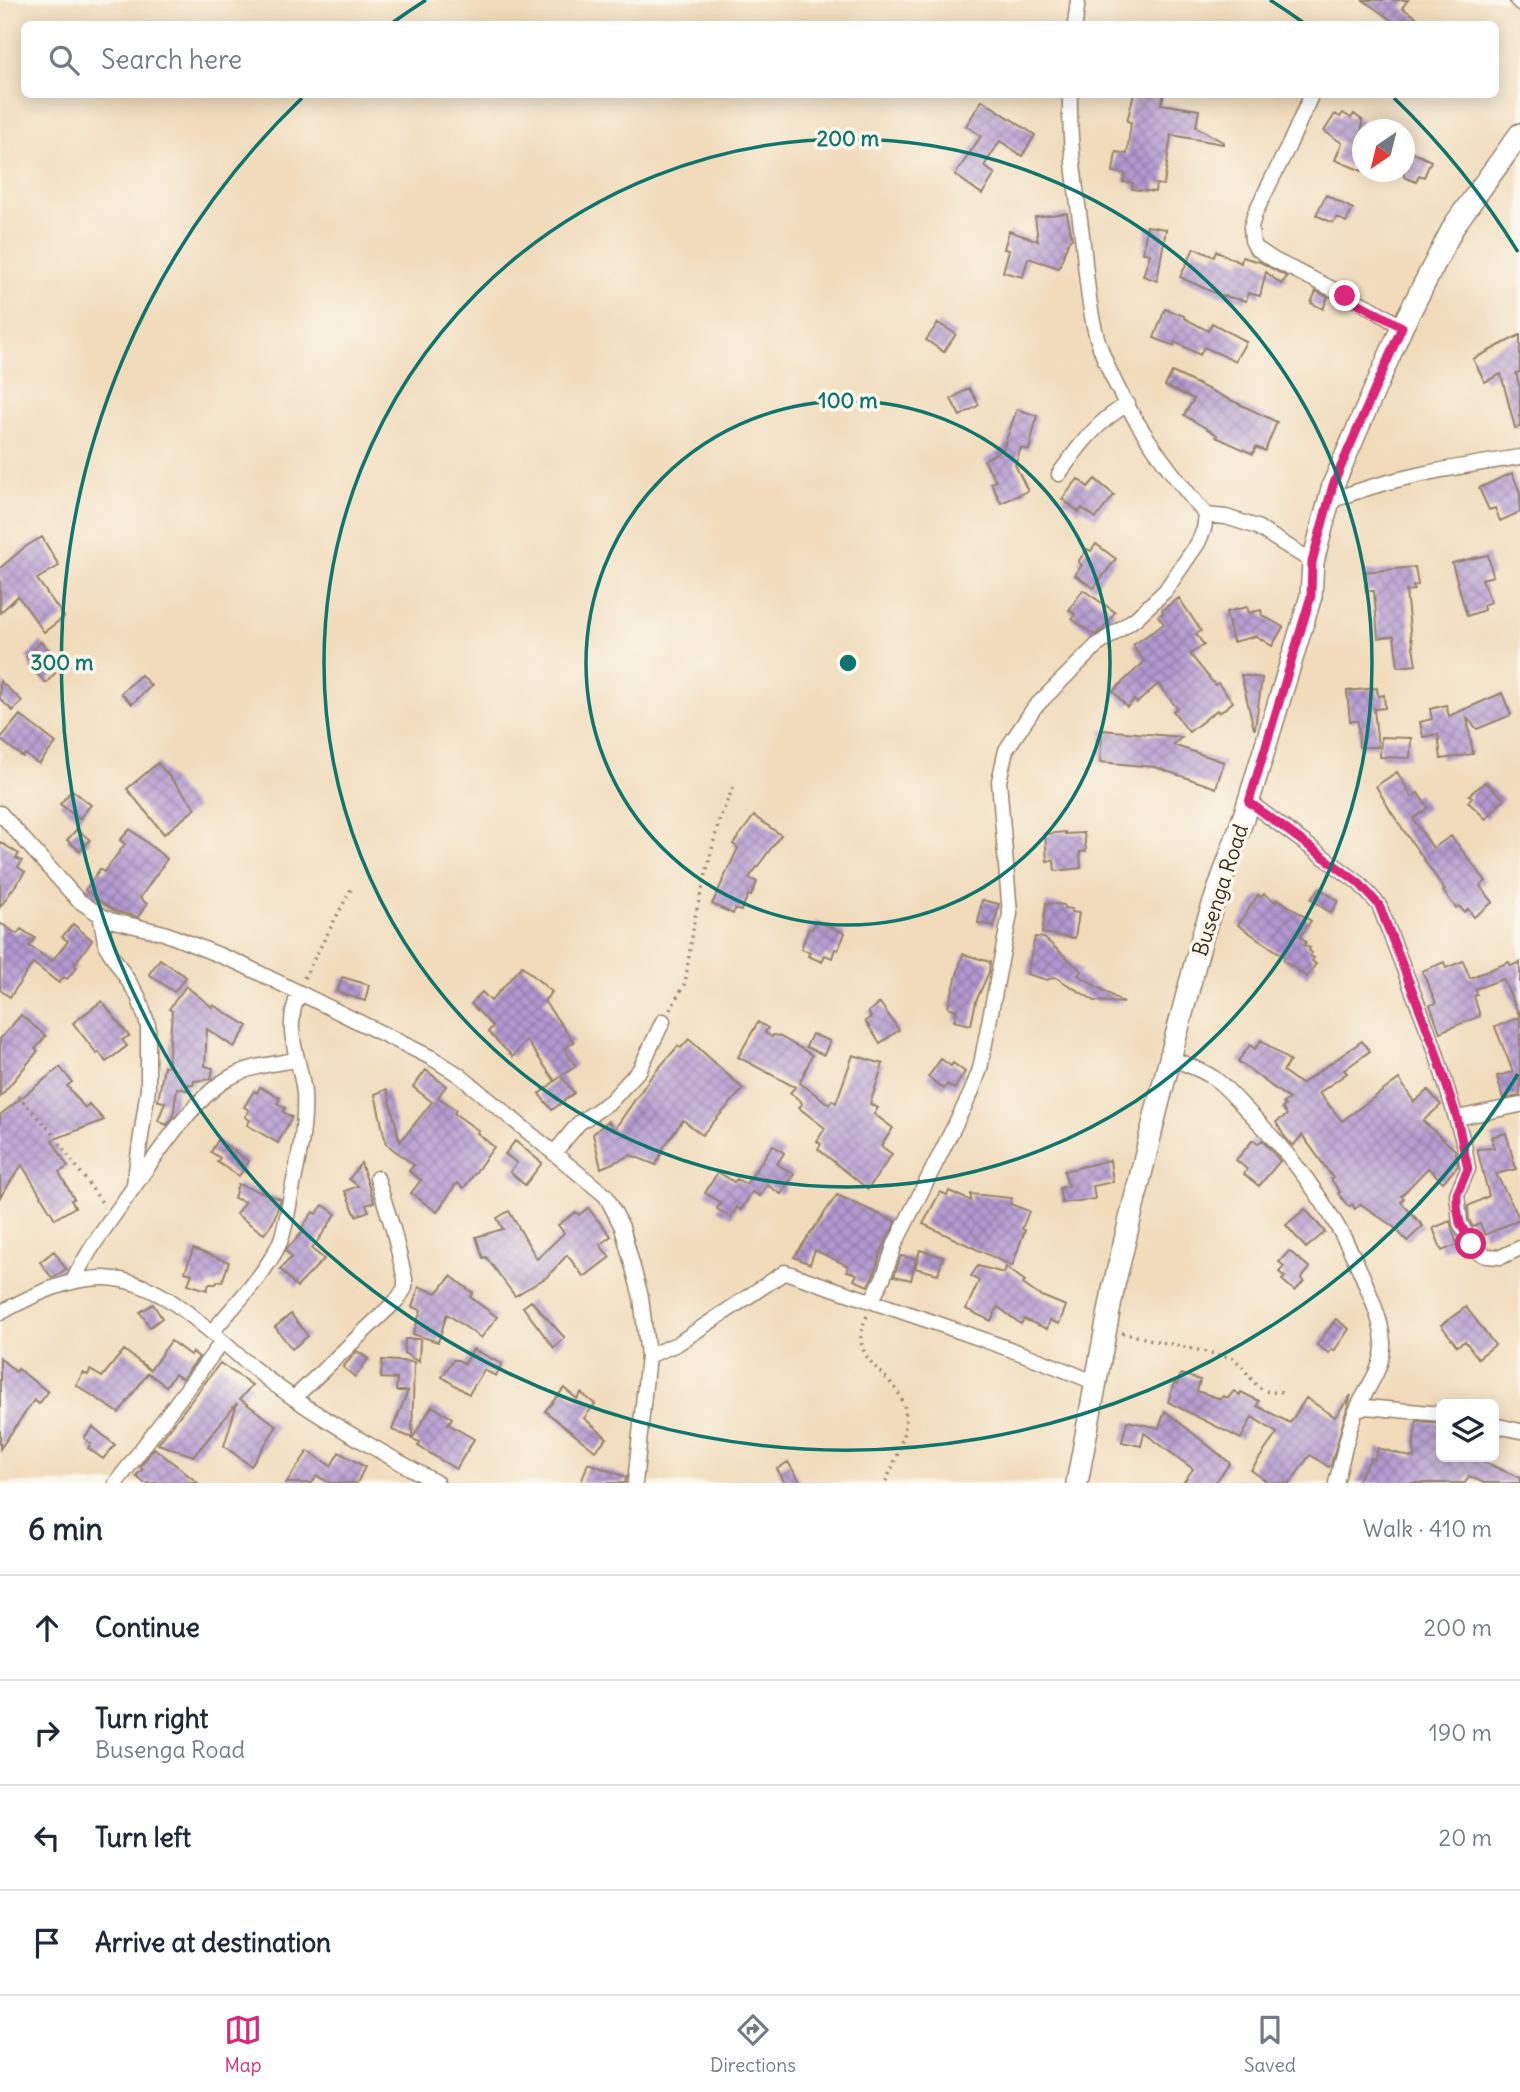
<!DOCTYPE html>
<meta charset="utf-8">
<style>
body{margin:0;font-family:Delius,sans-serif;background:#f2f2f3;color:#1f2937}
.controls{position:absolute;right:21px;bottom:21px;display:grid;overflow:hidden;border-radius:10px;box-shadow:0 4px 18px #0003}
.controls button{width:63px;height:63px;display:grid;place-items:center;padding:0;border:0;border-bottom:2px solid #e0e1e3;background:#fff;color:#1f2937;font:35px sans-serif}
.compass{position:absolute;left:1352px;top:119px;width:63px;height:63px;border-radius:50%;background:#fff;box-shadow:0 4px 18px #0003;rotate:215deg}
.stop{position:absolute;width:21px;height:21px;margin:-16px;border:5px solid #db2777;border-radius:50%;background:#fff}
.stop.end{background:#db2777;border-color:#fff;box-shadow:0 2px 7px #0008}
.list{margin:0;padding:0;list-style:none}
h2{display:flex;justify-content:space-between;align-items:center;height:91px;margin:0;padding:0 28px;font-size:30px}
h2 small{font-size:23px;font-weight:400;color:#747a83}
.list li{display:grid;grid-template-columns:46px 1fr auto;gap:21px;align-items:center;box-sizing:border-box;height:105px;padding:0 28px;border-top:2px solid #e0e1e3}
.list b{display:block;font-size:26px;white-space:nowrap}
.list p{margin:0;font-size:23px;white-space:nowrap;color:#747a83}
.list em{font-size:23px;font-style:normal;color:#747a83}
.icon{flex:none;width:38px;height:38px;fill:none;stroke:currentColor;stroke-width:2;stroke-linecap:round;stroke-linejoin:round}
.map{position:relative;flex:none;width:1520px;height:1483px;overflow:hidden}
.search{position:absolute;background:#fff;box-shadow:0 4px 18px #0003;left:21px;right:21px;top:21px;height:77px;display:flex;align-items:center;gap:18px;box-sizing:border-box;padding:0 24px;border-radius:10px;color:#747a83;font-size:26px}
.sheet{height:511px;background:#fff}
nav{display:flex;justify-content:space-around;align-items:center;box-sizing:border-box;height:98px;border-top:2px solid #e0e1e3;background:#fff;font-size:19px;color:#747a83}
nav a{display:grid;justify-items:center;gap:4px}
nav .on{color:#db2777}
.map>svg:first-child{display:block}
.building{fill:url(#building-cross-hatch)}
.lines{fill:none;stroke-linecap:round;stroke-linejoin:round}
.street-casing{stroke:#96826c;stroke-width:17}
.secondary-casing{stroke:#96826c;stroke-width:24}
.path{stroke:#96826c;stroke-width:3.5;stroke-dasharray:2 5;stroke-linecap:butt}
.street{stroke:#fff;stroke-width:14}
.secondary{stroke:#fff;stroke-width:21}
.route{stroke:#db2777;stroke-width:9}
.ring{fill:none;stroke:#0f766e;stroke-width:3.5}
.labels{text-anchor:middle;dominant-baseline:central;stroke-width:7;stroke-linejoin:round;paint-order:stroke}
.street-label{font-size:21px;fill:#3b2a1e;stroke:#fbf7ec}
.centre{fill:#0f766e;stroke:#fbf7ec;stroke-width:3.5}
.ring-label{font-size:21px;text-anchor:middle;font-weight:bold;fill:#0f766e;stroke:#fbf7ec;stroke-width:7;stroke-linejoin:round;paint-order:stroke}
</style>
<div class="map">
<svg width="1520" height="1483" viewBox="0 0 1520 1483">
<defs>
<pattern id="building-cross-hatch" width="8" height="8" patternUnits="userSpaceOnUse" patternTransform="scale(1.75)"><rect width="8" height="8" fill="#b298d0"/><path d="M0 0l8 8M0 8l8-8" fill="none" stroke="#927ca8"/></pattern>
</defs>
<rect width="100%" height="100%" fill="#fbf7ec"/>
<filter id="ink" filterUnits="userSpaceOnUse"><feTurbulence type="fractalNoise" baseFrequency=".0143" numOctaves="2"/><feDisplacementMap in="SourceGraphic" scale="14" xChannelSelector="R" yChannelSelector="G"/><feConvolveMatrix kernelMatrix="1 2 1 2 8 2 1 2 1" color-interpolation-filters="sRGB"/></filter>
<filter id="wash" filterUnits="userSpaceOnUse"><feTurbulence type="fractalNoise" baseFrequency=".00686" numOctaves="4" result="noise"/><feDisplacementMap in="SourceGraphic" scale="28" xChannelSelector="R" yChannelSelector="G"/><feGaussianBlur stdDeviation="1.57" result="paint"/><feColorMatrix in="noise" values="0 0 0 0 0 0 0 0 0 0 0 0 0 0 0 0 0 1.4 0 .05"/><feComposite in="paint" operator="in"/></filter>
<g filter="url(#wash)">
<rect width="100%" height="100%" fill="#f1dbbb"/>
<g id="blocks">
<path class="building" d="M1363 0H1408L1402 8 1427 24H1397Z
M1134 94H1164L1161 104 1199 110 1196 127 1223 142V144L1171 135 1164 185 1156 184 1155 192 1132 189 1133 183 1123 182 1125 174 1113 172 1116 152 1127 154 1131 122 1127 121Z
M982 100 1035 135 1022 156 1000 141 984 166 995 174 982 194 955 175 981 136 966 126Z
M1343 113 1351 118 1354 114 1362 120V171L1335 160 1342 143 1324 131 1335 114 1340 117Z
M1404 148 1431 161 1424 177 1419 175 1416 182 1404 177Z
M1326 195 1353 209 1346 222 1337 217 1333 223 1316 215Z
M1067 213 1072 239 1069 240 1059 268 1028 258 1023 277 1003 272 1009 250 1004 249 1009 231 1038 241 1035 217Z
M1147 226 1166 229 1157 281 1143 276 1150 254 1143 253Z
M1194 248 1214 257 1216 251 1241 263 1242 257 1260 262 1287 277 1281 284 1266 272 1260 296 1248 293 1246 301 1219 295 1180 277Z
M1316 291 1328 297 1323 309 1311 303Z
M1165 309 1184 316V318L1208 331 1212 323 1246 342 1235 361 1204 347 1200 355 1175 342 1174 346 1154 338Z
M938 323 956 334 944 352 926 340Z
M1520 335V372L1516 373 1520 388V427L1515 428 1501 374 1485 382 1473 359Z
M1172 372 1277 422 1265 451 1256 447 1253 454 1216 437 1217 435 1184 415 1194 399 1165 386Z
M969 388 979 405 960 416 951 399Z
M1017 409 1037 416 1029 450 1021 448 1015 465 1028 491 1001 503 991 483 996 481 984 460 1003 449Z
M1512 473 1520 492V512L1500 521 1495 508 1489 510 1479 488Z
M1078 479 1088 487 1095 479 1114 495 1096 518 1082 508 1079 512 1062 499Z
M42 537 59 566 37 579 64 617 44 632 18 596 0 613V568L25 547Z
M1096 544 1116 559 1094 588 1075 575 1082 565 1078 562 1087 549 1091 551Z
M1488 555 1493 576 1482 579 1491 602 1483 605 1484 610 1467 616 1452 563Z
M1415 567 1418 585 1413 586 1414 590 1406 591 1411 639H1412L1416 665 1398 667 1394 636 1378 638 1374 591H1366L1364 572Z
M1083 590 1115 612 1103 629 1095 635 1072 619 1075 614 1069 610Z
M1179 598 1201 631 1196 634 1204 645 1190 654 1215 685 1218 683 1233 702 1219 713 1217 710 1189 732 1173 711 1177 708 1158 684 1137 703 1134 700 1127 707 1113 691 1144 662 1133 645 1164 624 1158 616 1163 613 1162 610Z
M1247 607 1249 613 1261 610 1262 615 1283 627 1272 646 1256 636 1233 642 1226 612Z
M41 642 60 661 52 670 55 673 46 683 28 665 31 662 26 657Z
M141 675 151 686 132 704 121 693Z
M1241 675 1262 678 1255 729H1254Z
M0 681 22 701 13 711 0 699Z
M1377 688 1378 696 1384 695 1385 708 1374 709 1378 747H1359L1358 721H1350L1347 691Z
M1502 693 1511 715 1477 729 1467 718 1473 754 1441 759 1438 734 1423 737 1420 722 1432 719 1430 709 1446 705 1449 716Z
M20 715 56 743 39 764 25 754 23 757 0 739Z
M1102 730 1182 737 1173 745 1224 762 1216 788 1155 767 1100 762Z
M1381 737 1411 738 1410 758 1380 757Z
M158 763 196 808 164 834 127 789Z
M1397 772 1412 797 1418 793 1428 808 1413 819 1433 848 1451 836 1486 881 1480 886 1493 902 1474 917 1468 909 1464 912 1459 906 1456 908 1443 891 1445 890 1391 812 1376 786Z
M1485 782 1504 799 1486 819 1468 802 1472 797 1469 795Z
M72 790 91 805 79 819 60 804Z
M754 816 781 835 749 878 757 882 751 896 748 895 741 911 735 909 733 914 712 904 738 848 733 844Z
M77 829 90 840 80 851 67 840Z
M130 829 167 859 140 898 147 904 138 917 115 911 85 890 100 869 104 872 125 844 120 840Z
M1065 832V834L1084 833 1086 851 1080 852 1081 868 1055 871 1054 860 1047 861 1045 834Z
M0 842 19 854 16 858 22 861 18 867 25 872 0 907Z
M1319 888 1338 901 1331 913 1311 899Z
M1264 894 1276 902 1278 899 1311 921 1300 936 1306 942 1304 945 1310 948 1309 950 1312 953 1310 956 1314 958 1312 961 1316 964 1307 977 1283 960 1285 957 1238 925 1258 895 1261 897Z
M982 900 999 904 994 926 978 923Z
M1046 903 1064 905V908L1072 909 1071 912 1079 913 1075 938 1042 933Z
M816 921 845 933 838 950 835 949 832 958 825 955 822 962 808 956 810 952 801 949 809 928 812 929Z
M0 923 17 934 21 929 35 938 29 946 52 961 68 941 62 937 73 924 92 940 74 965 77 967 67 979 64 977 59 983 33 963 10 997 0 990Z
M1035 937 1044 938 1082 971 1078 975 1124 1003 1095 1001 1055 977 1047 980 1027 974Z
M963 954 990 962 989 972 976 1001 971 1025 954 1021 957 1010 948 1007Z
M160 959 186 977 174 992 149 974Z
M1463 961 1470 978 1509 962 1511 966 1520 962V1096L1503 1099 1497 1076 1513 1072 1495 1027 1520 1017 1503 979 1475 989 1477 995 1474 996 1480 1016 1440 1032 1430 1005 1436 1003 1422 971 1444 962 1446 968Z
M522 966 552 992 544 1001 574 1042 564 1049 576 1066 561 1076 574 1093 552 1110 539 1094 560 1077 555 1081 526 1040 513 1057 488 1032 493 1026 471 1004 482 992 491 1001Z
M342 977 369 985 365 1001 337 992Z
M186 986 212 1007 213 1005 248 1026 234 1047 207 1029 205 1066 213 1068 211 1079 194 1081 193 1085 188 1084 187 1090 177 1088 173 1117 167 1125 158 1121 165 1102 158 1101 164 1066H168L172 1011 169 1009Z
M102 1001 129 1036 122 1040 127 1046 106 1062 99 1052 97 1054 73 1023Z
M880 1003 899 1030 880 1043 865 1021 871 1017 868 1012Z
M21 1015 46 1036 35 1049 38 1051 0 1097V1039Z
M758 1022 768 1028 765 1033 772 1037 773 1035 779 1036 812 1055 800 1083 829 1104 832 1100 836 1103 853 1055 883 1064 870 1104 878 1108 874 1114 893 1128 881 1146 892 1154 868 1189 818 1149 821 1144 817 1141 825 1128 799 1108 802 1104 801 1101 790 1093 795 1087 738 1057Z
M812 1034 830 1041 824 1055 806 1047Z
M689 1039 743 1089 702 1135 683 1120 664 1147 656 1165 631 1155 601 1168 593 1134 608 1121 614 1130 650 1078 678 1046 681 1048Z
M1261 1040 1290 1061 1283 1071 1301 1084 1362 1041 1370 1051 1344 1070 1347 1073 1319 1093 1342 1121 1399 1079 1414 1102 1428 1090 1441 1105 1423 1121 1455 1150 1458 1166 1443 1182 1428 1168 1401 1196 1404 1198 1401 1202 1423 1226 1407 1241 1395 1228 1361 1204 1355 1209 1352 1204 1349 1207 1338 1193 1340 1192 1331 1179 1333 1178 1302 1135 1293 1146 1284 1136 1276 1122 1287 1115 1282 1108 1285 1106 1283 1103 1289 1099 1238 1061 1250 1045 1255 1049Z
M941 1059 951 1066 953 1063 965 1072 954 1089 947 1084 944 1089 928 1077Z
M60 1067 72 1082 67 1086 85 1108 89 1104 104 1120 52 1140 68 1167 59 1172 74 1199 71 1200 75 1207 55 1219 22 1165 0 1197V1115Z
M426 1070 446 1086 438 1097 456 1110 454 1113 479 1131 477 1133 494 1147 464 1188 457 1183 437 1212 411 1193 421 1180 409 1171 414 1165 386 1144 375 1094 387 1089 400 1142 432 1102 413 1087Z
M260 1087 280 1098 277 1103 285 1108 283 1112 292 1117 278 1143 247 1125 250 1120 245 1117 249 1110 244 1107 254 1091 257 1093Z
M1506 1133 1516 1169 1496 1174 1520 1219 1485 1235 1480 1224 1473 1227 1469 1220 1468 1206 1489 1196 1477 1149 1494 1148 1491 1137Z
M218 1140 249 1161 239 1176 217 1162 220 1158 211 1152Z
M1253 1140 1258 1144 1262 1140 1280 1161 1259 1186 1244 1174 1247 1169 1236 1160Z
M515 1141 542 1163 525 1185 510 1172 517 1163 505 1154Z
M773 1145 784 1153 777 1164 794 1174 781 1194 767 1185 760 1196 752 1192 741 1210 737 1207 731 1217 717 1209 721 1203 705 1193 718 1172 734 1182 737 1179 746 1184Z
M1110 1160 1113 1182 1093 1186 1095 1199 1062 1203 1059 1188 1068 1186 1064 1171Z
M361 1163 374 1202 366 1205 369 1211 356 1216 345 1191 358 1186 349 1179Z
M238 1184 281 1199 273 1222 264 1234 236 1214 245 1202 234 1198Z
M949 1191 971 1201V1194L1012 1198 1010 1204 1029 1211 1022 1229 1025 1230 1012 1266 923 1224 940 1192 947 1195Z
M837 1195 896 1222 881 1251 875 1272 868 1286 854 1280 857 1274 847 1271 848 1266 815 1250 810 1264 794 1257Z
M323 1205 336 1214 312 1249 324 1259 297 1287 280 1269 292 1257 286 1251 288 1247 304 1231 301 1229 313 1212 316 1214Z
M588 1208 611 1236 600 1245 610 1257 584 1277 567 1255 547 1277 515 1296 486 1257 483 1258 476 1237 503 1229 497 1218 509 1211 537 1259 564 1233 558 1225 576 1212 579 1215Z
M1305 1209 1325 1232 1306 1248 1286 1225Z
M1450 1221 1457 1245 1442 1251 1433 1228Z
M193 1249 229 1262 222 1282 218 1281 216 1284H209L207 1290 188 1284 192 1274 185 1272Z
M920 1250 943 1257 938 1274 915 1268Z
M54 1251 66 1269 52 1278 40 1262Z
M1289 1251 1310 1268 1301 1279 1304 1281 1295 1291 1282 1280 1285 1277 1279 1272 1284 1266 1279 1262Z
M901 1256 916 1259 911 1280 894 1276Z
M978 1266 1004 1273 1006 1267 1025 1281 1023 1284 1037 1294 1066 1306 1059 1324 1050 1320 1047 1329 1024 1319 1021 1324 998 1307 991 1321 966 1309 979 1281 971 1276Z
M451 1276 473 1293 470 1297 497 1317 481 1338 447 1314 438 1342 413 1334 421 1310 412 1307 419 1287 437 1293Z
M531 1301 565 1338 554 1348 523 1307Z
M153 1304 162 1318 150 1327 140 1312Z
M1466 1307 1495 1345 1478 1358 1465 1341 1457 1346 1441 1325Z
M291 1314 308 1336 292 1349 275 1327Z
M1336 1319 1349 1329 1334 1351 1332 1349 1329 1353 1317 1345Z
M405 1339H420L419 1362 404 1353Z
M171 1341 190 1355 192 1352 199 1357 182 1379 175 1374 166 1386 148 1373 119 1413 76 1385 83 1373 88 1375 90 1370 102 1377 124 1350 150 1370Z
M473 1349 502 1364 496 1376 484 1370 469 1394 442 1377 453 1360H458L465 1364Z
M357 1351 368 1359 355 1377 343 1367Z
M0 1358 16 1372 18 1369 48 1392 39 1404 34 1400 0 1449Z
M382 1360 414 1362 412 1438 392 1430 408 1391H396L397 1379 381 1378Z
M220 1363 252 1385 240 1399 277 1426 251 1466 224 1446 237 1403 194 1456 158 1444Z
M1181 1374 1200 1380 1197 1391 1221 1399 1223 1396 1228 1398 1234 1391 1240 1395 1241 1392 1259 1401 1257 1406 1290 1423 1306 1398 1335 1417 1351 1395 1331 1465 1329 1467 1310 1455 1290 1483H1269L1251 1470 1277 1433 1252 1417 1241 1439 1168 1402 1174 1383 1177 1384Z
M564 1388 577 1399 581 1393 595 1404 584 1418 607 1438 595 1451 545 1411Z
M432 1406 452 1418 448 1424 474 1439 456 1469 418 1446 420 1442 412 1439Z
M1165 1411 1230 1463 1215 1483H1183L1193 1469 1144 1433 1141 1446 1122 1442 1127 1421 1159 1428Z
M1417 1421 1441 1423V1457H1485L1484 1462 1520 1478V1483H1484L1469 1476 1465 1483H1356L1371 1458 1374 1460 1378 1448 1414 1458V1440Z
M93 1427 115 1445 103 1459 88 1448 91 1444 84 1438Z
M154 1448 177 1466 198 1483H144L136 1476 143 1469 140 1467Z
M308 1451 331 1466 339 1452 365 1467 357 1483H330L317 1476 312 1483H286Z
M788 1462 801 1483H785L777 1469Z
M588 1463 626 1477 625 1483H581Z"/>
</g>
</g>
<g filter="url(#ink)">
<use href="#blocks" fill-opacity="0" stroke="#96826c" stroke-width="2"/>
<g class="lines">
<defs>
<path id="street" d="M1517 0 1520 3
M1075 24 1078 0
M1310 98 1289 145 1255 213 1251 227 1252 240 1256 248 1274 260 1373 309 1402 327
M1059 474C1079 446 1097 421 1128 404
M1328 502C1389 477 1455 467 1520 457
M1206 515 1226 517 1257 527 1313 562
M1249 802 1359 883 1379 905 1434 1046 1464 1144 1468 1169 1457 1194 1460 1223 1471 1244 1478 1252 1486 1256 1501 1257 1520 1248
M0 813 78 900 100 915 110 920 164 933 239 963 432 1058 459 1075 606 1196 622 1227 641 1297 648 1356 635 1483
M100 915 106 946 138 996 148 1025V1089L134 1184
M1170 1058C1185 1064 1201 1069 1214 1078 1225 1086 1235 1098 1245 1108 1296 1159 1340 1219 1367 1287 1374 1305 1382 1323 1383 1343 1384 1371 1363 1391 1354 1416 1346 1438 1342 1461 1336 1483
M1457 1118 1520 1105
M554 1153 579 1123 611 1101 640 1069 663 1021
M73 1281C89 1248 110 1221 131 1191 154 1158 194 1098 229 1078 249 1066 273 1064 296 1060
M872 1300 884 1276 895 1244 971 1093 980 1069 1010 914 999 781 1006 750 1034 708 1096 646 1136 618 1165 591 1198 543 1204 529 1206 515C1163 464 1117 402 1097 338 1087 302 1086 265 1081 227 1075 183 1069 140 1070 94
M0 1313C31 1296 69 1277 105 1278 153 1280 190 1314 224 1343 246 1363 270 1382 295 1399 340 1430 389 1456 437 1483
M212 1332C234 1305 266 1274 280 1242 286 1227 288 1210 291 1195 298 1161 306 1128 304 1093 300 1056 282 1031 299 993
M648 1356 677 1344 785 1272C889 1308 994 1340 1096 1383
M294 1398 397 1300 405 1288V1279L393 1229 377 1178
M1356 1411 1366 1407 1441 1414
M1494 1425 1520 1431
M116 1483 222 1342"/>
<path id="secondary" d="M1077 1483 1114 1285 1157 1108 1203 934 1246 810 1311 596 1313 562 1333 485 1402 327 1455 224 1520 134"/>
</defs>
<use href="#street" class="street-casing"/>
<use href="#secondary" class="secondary-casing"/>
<path class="path" d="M304 978 351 889
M670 1010 685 983 695 917 719 821 734 785
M18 1096 51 1131 103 1204
M867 1316C843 1364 899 1371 905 1410 909 1430 894 1464 885 1483
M1122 1333 1233 1358C1253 1373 1253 1398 1284 1391"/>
<use href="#street" class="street"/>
<use href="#secondary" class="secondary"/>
</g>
</g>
<g class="lines" filter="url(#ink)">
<path class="route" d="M1345 296 1402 327 1333 485 1312 562 1311 596 1249 802 1359 883 1379 905 1434 1046 1457 1118 1468 1169 1457 1194V1206L1460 1223 1471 1244"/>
</g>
<g class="ring">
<circle cx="848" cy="663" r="262"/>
<circle cx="848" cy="663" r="524"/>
<path d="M1518 1074A786 786 0 1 1 302 98M392 23A786 786 0 0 1 426 0M1270 0A786 786 0 0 1 1304 23M1394 98A786 786 0 0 1 1518 252"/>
</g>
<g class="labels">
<g class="street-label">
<text transform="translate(1220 890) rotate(-72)">Busenga Road</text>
</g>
</g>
<circle cx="848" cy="663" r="10" class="centre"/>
<g class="ring-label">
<text x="848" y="146">200 m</text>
<text x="848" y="408">100 m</text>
<text x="62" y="670">300 m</text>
</g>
</svg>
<div class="controls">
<button><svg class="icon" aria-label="layers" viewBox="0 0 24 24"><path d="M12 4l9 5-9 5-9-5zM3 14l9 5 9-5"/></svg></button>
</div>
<svg class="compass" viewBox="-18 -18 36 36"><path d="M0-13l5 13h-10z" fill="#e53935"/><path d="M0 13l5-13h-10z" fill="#747a83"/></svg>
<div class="stop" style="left:1471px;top:1244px"></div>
<div class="stop end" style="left:1345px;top:296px"></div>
<div class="search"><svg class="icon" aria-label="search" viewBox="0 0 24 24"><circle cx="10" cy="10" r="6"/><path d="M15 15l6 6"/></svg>Search here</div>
</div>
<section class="sheet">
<h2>6 min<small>Walk · 410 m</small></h2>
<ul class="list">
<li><svg class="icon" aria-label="ahead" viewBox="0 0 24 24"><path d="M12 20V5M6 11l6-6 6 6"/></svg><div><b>Continue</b></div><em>200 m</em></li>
<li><svg class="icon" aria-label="right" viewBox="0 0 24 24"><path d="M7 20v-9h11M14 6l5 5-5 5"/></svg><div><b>Turn right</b><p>Busenga Road</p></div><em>190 m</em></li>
<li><svg class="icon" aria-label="left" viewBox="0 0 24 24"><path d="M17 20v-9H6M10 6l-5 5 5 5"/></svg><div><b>Turn left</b></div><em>20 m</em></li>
<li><svg class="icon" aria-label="arrive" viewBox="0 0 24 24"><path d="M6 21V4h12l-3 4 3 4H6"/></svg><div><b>Arrive at destination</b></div></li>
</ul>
</section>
<nav>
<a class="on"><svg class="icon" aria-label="map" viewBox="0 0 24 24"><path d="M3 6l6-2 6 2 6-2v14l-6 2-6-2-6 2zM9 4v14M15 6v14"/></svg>Map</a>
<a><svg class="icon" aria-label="directions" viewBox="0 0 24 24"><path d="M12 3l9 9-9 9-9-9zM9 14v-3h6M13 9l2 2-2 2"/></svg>Directions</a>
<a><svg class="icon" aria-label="saved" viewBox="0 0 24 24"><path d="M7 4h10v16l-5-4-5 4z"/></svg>Saved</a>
</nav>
